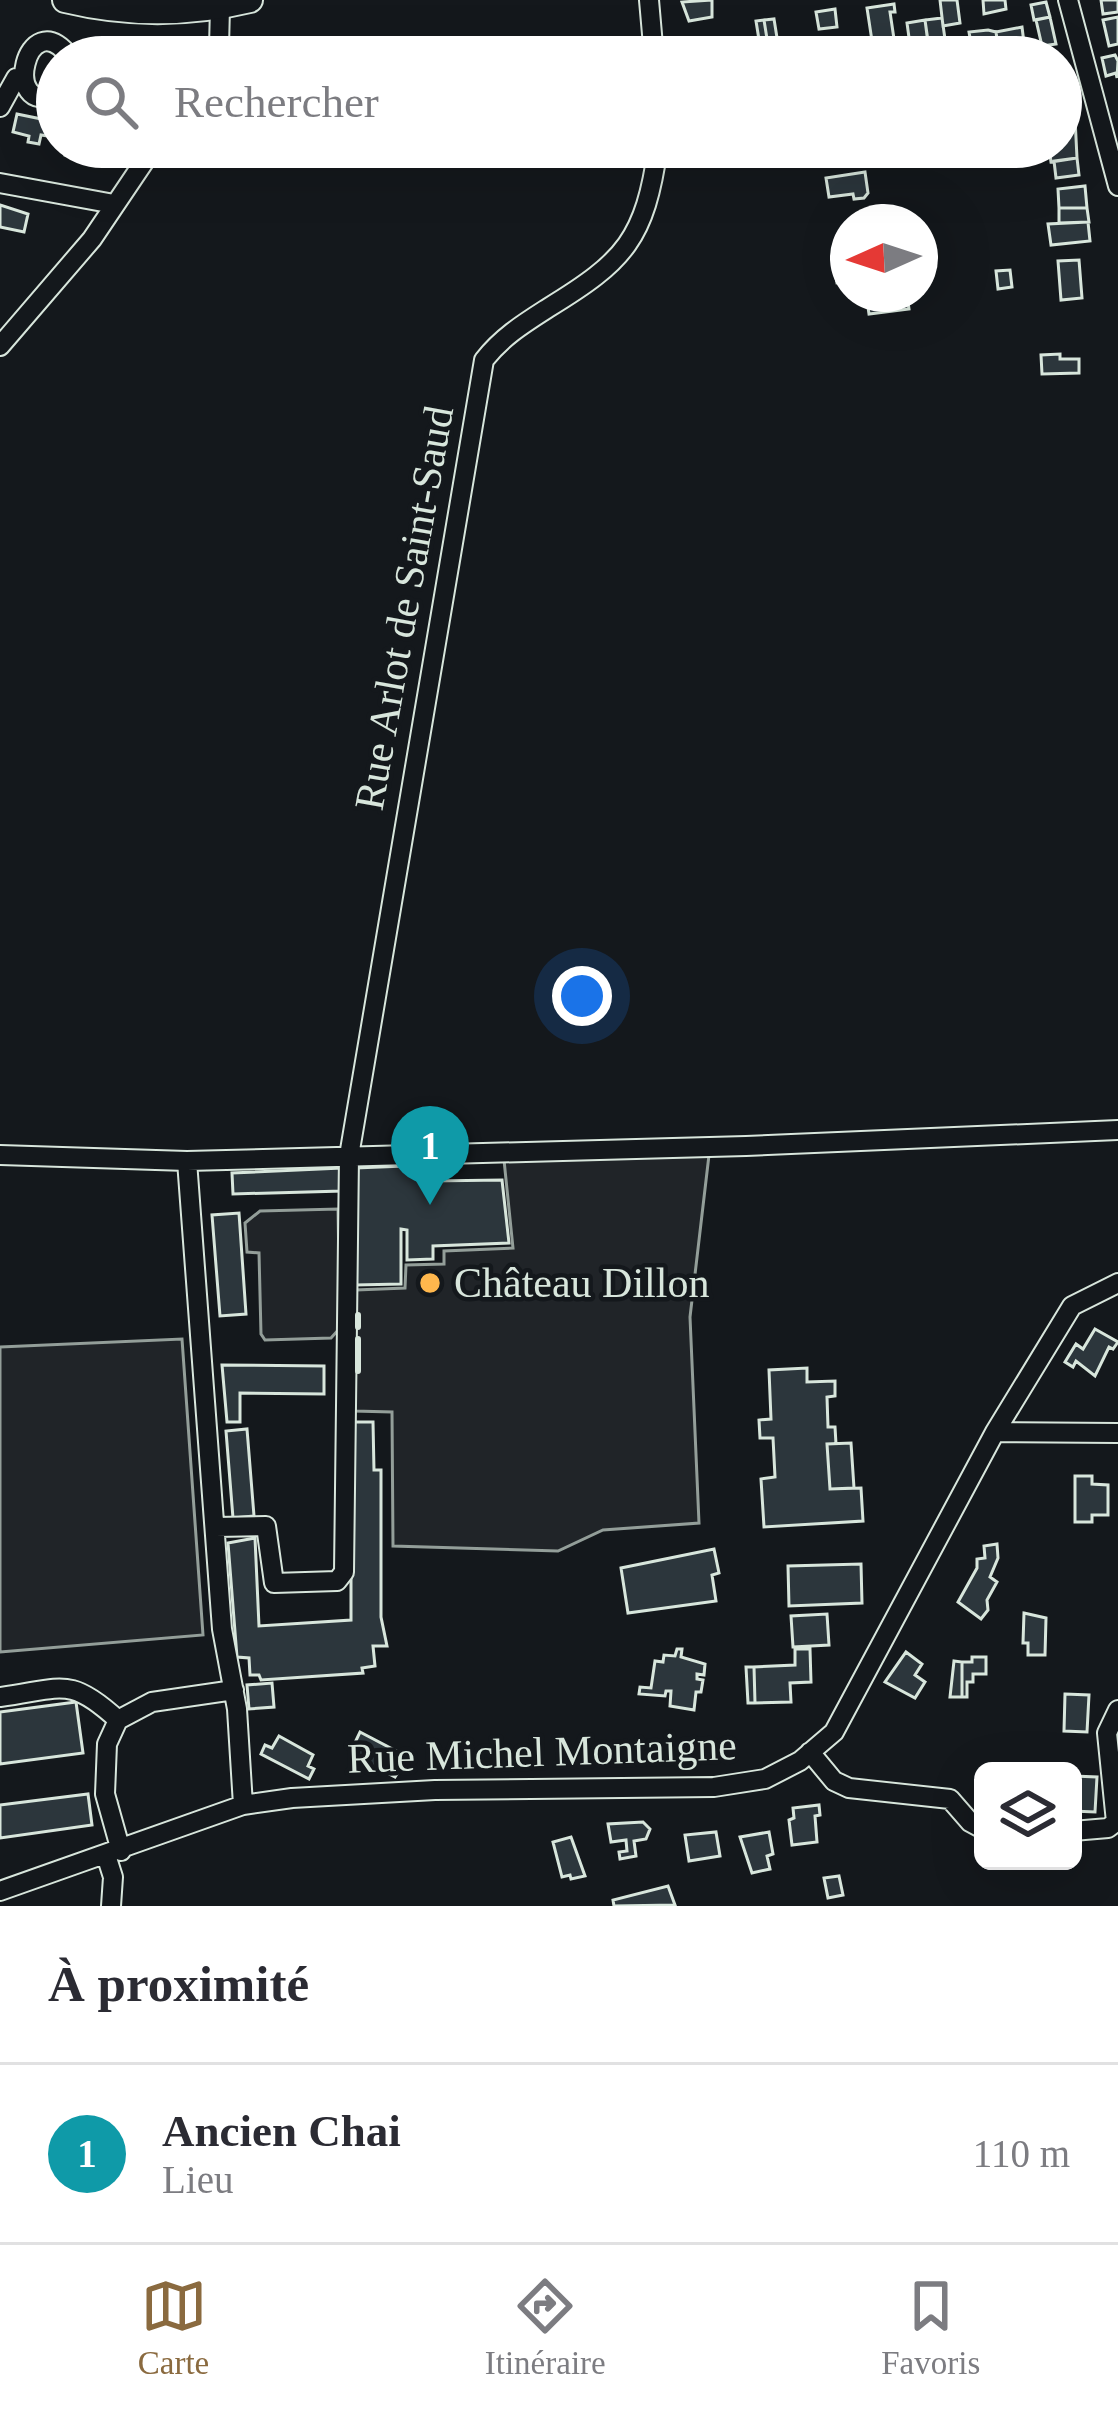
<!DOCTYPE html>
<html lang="fr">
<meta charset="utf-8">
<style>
body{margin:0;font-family:"Times New Roman",serif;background:#f7f7f7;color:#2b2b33}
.controls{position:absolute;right:36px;bottom:36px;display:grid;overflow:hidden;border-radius:18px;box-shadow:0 12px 48px #0002}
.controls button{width:108px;height:108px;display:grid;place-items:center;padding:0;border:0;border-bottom:3px solid #e1e1e2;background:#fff;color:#2b2b33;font:60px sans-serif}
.compass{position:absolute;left:830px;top:204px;width:108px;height:108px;border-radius:50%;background:#fff;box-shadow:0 12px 48px #0002;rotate:267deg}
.you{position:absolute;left:582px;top:996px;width:42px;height:42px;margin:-30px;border:9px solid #fff;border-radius:50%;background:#1a73e8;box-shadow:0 0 0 18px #1a73e833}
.badge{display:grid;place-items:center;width:78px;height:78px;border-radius:50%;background:#8a6a3f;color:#fff;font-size:39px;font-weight:700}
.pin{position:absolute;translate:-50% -99px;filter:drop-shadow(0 3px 6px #0008)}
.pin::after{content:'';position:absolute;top:63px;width:42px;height:36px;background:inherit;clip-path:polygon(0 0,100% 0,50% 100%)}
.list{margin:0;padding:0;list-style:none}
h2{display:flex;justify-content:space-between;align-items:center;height:156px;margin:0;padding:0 48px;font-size:51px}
h2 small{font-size:39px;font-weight:400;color:#7c7c81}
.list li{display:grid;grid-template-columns:78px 1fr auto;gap:36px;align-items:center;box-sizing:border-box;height:180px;padding:0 48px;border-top:3px solid #e1e1e2}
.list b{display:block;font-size:45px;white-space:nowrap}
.list p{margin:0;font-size:39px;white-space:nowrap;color:#7c7c81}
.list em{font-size:39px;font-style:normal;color:#7c7c81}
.icon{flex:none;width:66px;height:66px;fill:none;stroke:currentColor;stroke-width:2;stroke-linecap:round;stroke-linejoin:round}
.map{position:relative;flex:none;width:1118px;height:1906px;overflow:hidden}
.search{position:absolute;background:#fff;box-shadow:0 12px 48px #0002;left:36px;right:36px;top:36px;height:132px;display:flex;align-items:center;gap:30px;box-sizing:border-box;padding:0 42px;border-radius:66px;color:#7c7c81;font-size:45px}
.sheet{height:336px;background:#fff}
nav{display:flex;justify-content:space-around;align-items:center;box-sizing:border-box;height:168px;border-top:3px solid #e1e1e2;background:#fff;font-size:33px;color:#7c7c81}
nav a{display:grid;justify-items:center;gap:6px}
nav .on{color:#8a6a3f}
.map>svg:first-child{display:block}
.green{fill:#202428;stroke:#939e99;stroke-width:3}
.building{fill:#2c363c;stroke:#d8e6dc;stroke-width:3}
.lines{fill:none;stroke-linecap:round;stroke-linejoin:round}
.minor-casing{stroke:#d8e6dc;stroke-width:22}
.major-casing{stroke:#d8e6dc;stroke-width:28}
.minor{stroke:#14181c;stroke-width:18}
.major{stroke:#14181c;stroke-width:24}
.wall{stroke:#d8e6dc;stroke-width:6}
.poi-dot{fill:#ffb74d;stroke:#14181c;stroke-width:4.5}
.labels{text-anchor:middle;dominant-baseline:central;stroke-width:9;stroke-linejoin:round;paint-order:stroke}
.street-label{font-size:42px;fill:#d8e6dc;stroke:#14181c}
.poi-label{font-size:42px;fill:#d8e6dc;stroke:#14181c;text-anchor:start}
</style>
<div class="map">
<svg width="1118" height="1906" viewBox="0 0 1118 1906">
<rect width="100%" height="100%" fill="#14181c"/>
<path class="green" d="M709 1155 690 1317 699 1523 603 1530 558 1551 393 1546 392 1412 354 1411 356 1290 405 1288 406 1265 444 1264V1251L513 1248 504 1160Z
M338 1209 340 1328 331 1338 265 1340 261 1334 259 1253 247 1252 245 1223 260 1211Z
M182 1339 203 1635 0 1652V1347Z"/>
<path class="building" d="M712 0V17L689 21 682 2Z
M940 0H957L960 23 943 26Z
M983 0H1005L1006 9 984 14Z
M1101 0H1118V12L1103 14Z
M1046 2 1050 17 1034 20 1031 5Z
M894 4 895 12H890L894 39 872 41 867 8Z
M835 9 837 27 819 29 816 12Z
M1050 17 1056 44 1042 46 1036 20Z
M1118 17V44L1109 46 1103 20Z
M942 18 945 39 928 41 925 20Z
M774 19 778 44 768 45 764 20Z
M764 20 768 45 760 46 756 21Z
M925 20 928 43 910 45 907 23Z
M1022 27 1024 43 998 46 996 32Z
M988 30 996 32 998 46 972 49 969 32Z
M1115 55 1118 61 1117 78 1116 73 1106 76 1102 58Z
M17 114 51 121 48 136 41 135 39 144 28 142 29 136 13 132Z
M1075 118 1077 158 1051 162 1049 147H1061V119Z
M66 147H86L83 159 65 155Z
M890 147H912L913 153 891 156Z
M1077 158 1079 175 1056 178 1054 161Z
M865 172 868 193 864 198 854 199 853 194 829 197 826 178Z
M1085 186 1087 208H1059L1058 189Z
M0 205 28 214 24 232 0 227Z
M1059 208H1087L1089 222 1059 223Z
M1088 222 1090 241 1051 245 1048 224Z
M1079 260 1082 298 1061 300 1058 261Z
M848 265V282L837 283 834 267Z
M1010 270 1012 287 998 289 996 271Z
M907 294 867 300V295L871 294Z
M907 295 909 309 869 314 867 300Z
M1060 354V359H1079V373L1042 374 1041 355Z
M431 1165V1181L502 1180 509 1243 433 1246V1259L407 1260V1230L401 1229V1284L355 1285V1168Z
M342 1168V1191L233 1194 232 1173Z
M239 1213 246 1314 220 1316 212 1215Z
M1095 1329 1118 1342 1113 1349 1109 1347 1095 1376 1076 1361 1073 1367 1065 1362 1076 1344 1083 1349Z
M222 1365 324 1366V1394L240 1393V1422H227Z
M807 1368V1382L835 1381V1396L827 1397 828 1427H835L836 1444H827L830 1489 861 1488 863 1521 764 1527 761 1479 775 1477 773 1438H760L759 1420 771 1419 769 1370Z
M351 1422H373L374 1470H381V1617L387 1646H373L375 1666 362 1668 363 1673 261 1680 259 1675H250L249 1658 237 1657 228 1543 255 1538 259 1626 351 1620Z
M247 1429 254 1516 233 1518 226 1431Z
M851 1443 854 1488 830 1489 827 1444Z
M1075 1476H1092V1484L1108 1485V1515H1092V1522H1075Z
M997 1544 998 1558 990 1577 997 1582 987 1600 988 1610 981 1619 958 1602 977 1568V1559L985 1558 984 1546Z
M714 1549 719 1573 712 1575 716 1601 628 1613 621 1568Z
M861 1564 862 1603 789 1606 788 1566Z
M1024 1613 1046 1618 1045 1655H1028V1643H1023Z
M827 1614 829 1645 793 1647 791 1616Z
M677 1649H682L681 1657 705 1664 704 1675 697 1674V1679L703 1680 701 1692H696L694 1710 670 1706 671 1691H666L665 1696 639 1694 640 1687 651 1688 655 1661 663 1662 664 1655 675 1656Z
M795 1649H810L811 1682 790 1683 791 1702 755 1703 754 1667 795 1665Z
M906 1652 922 1664 915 1675 925 1682 915 1698 885 1682Z
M972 1657H986V1674H973V1682H967V1697H962V1662H972Z
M954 1661 962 1662V1697H950Z
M746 1667H754L755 1703H748Z
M272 1683 274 1707 249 1709 247 1685Z
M1065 1694 1089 1695 1087 1732 1064 1731Z
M76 1702 83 1753 0 1764V1712Z
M360 1732 398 1752 393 1763 401 1767 395 1777 350 1753Z
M279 1736 313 1755 308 1766 314 1769 309 1779 261 1754 265 1745 272 1748Z
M1019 1765 1062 1767V1771H1019Z
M1073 1776 1097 1777 1095 1812 1073 1811Z
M88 1794 92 1825 0 1838V1805Z
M819 1805 820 1815 815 1816 817 1842 792 1845 789 1820 794 1818 793 1808Z
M643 1822 650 1829 646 1839 634 1841 636 1856 620 1859 619 1852 627 1851 626 1840 611 1842 608 1824Z
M716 1832 720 1856 689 1861 685 1835Z
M769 1832 773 1854 767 1856 770 1869 752 1873 740 1837Z
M571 1837 585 1876 571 1879 570 1875 562 1877 553 1842Z
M839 1876 843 1895 828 1898 824 1878Z
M668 1886 675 1905 614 1906 613 1900Z"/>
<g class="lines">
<defs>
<path id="minor" d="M649 0 654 57
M1068 0 1118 186
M214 57 219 47 220 7
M57 94C0 119 26 0 70 57
M0 107 16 78
M0 183 114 204
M0 346 92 239 154 147
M0 1155 187 1161
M995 1432 1118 1433
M216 1527 266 1526 274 1583 337 1581 344 1572 349 1156 484 360C502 337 523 324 548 308 625 261 645 239 658 147
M0 1697C62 1689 69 1675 118 1720
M810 1752 834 1781 849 1788 950 1799 970 1822 983 1829
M243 1805 237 1709 222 1629 187 1161 746 1146 1118 1130
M1073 1831 1108 1828 1116 1822 1107 1733 1118 1710
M121 1851 105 1794 107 1744 118 1720 152 1702 234 1690
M106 1855 113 1877 111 1906
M0 1891 243 1805 292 1798 435 1790 714 1787 765 1779 800 1761 834 1732 995 1432 1072 1306 1118 1283"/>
<path id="major" d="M65 0C127 15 188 15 250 0"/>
</defs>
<use href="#minor" class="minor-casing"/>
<use href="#major" class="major-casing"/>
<use href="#minor" class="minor"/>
<use href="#major" class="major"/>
<path class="wall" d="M358 1315V1327
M358 1339V1371"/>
</g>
<circle class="poi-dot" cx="430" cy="1283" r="12"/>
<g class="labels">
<g class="street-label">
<text transform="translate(404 608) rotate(-80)">Rue Arlot de Saint-Saud</text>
<text transform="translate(542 1752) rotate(-2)">Rue Michel Montaigne</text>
</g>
<g class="poi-label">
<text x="454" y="1283">Château Dillon</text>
</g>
</g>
</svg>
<div class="controls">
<button><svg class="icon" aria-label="layers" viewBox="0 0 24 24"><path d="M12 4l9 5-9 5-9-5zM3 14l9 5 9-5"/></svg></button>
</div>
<svg class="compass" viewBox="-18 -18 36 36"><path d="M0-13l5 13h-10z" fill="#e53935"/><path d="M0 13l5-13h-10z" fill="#7c7c81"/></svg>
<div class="you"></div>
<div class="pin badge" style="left:430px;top:1205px;background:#0f9aa8">1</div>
<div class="search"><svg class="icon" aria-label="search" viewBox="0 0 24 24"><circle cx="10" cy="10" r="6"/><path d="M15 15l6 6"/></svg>Rechercher</div>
</div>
<section class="sheet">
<h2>À proximité<small></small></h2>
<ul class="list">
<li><span class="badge" style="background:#0f9aa8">1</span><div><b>Ancien Chai</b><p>Lieu</p></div><em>110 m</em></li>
</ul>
</section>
<nav>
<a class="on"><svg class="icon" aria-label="map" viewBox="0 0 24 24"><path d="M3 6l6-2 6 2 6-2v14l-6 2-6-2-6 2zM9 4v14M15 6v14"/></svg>Carte</a>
<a><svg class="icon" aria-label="directions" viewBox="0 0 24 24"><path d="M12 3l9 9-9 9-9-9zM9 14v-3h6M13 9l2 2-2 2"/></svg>Itinéraire</a>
<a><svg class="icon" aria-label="saved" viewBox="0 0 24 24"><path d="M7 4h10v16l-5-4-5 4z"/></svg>Favoris</a>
</nav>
